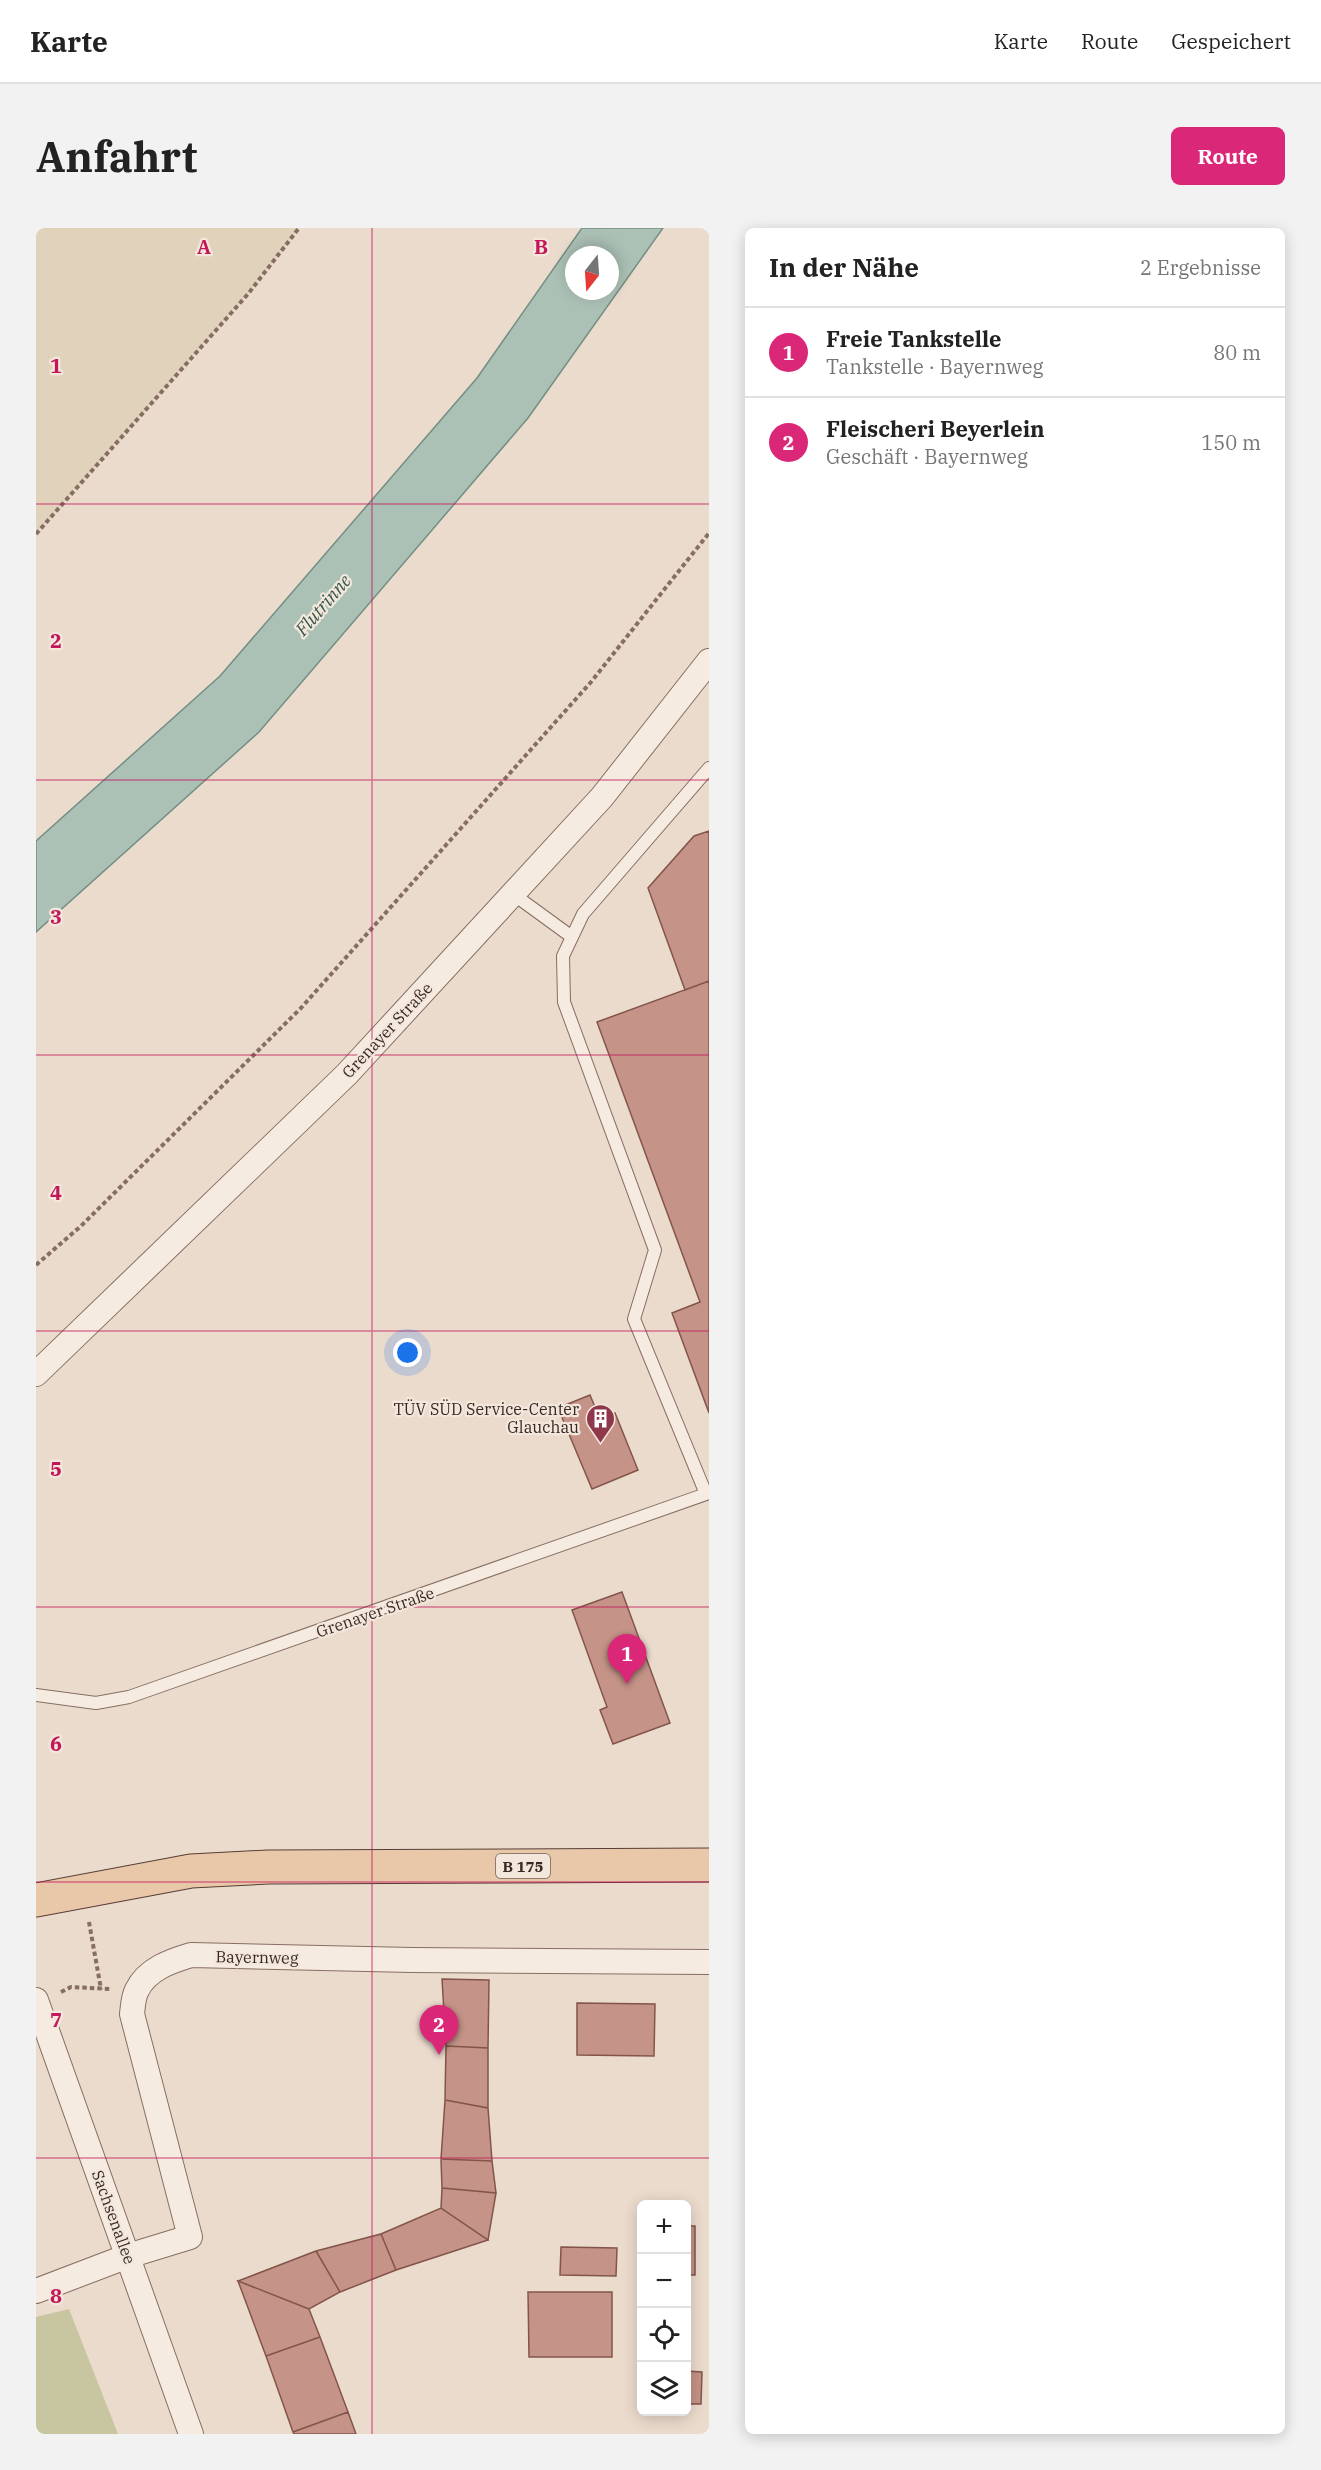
<!DOCTYPE html>
<html lang="de">
<meta charset="utf-8">
<style>
body{margin:0;font-family:"IBM Plex Serif",serif;background:#f2f2f2;color:#222}
.controls{position:absolute;right:18px;bottom:18px;display:grid;overflow:hidden;border-radius:9px;box-shadow:0 3px 15px #0003}
.controls button{width:54px;height:54px;display:grid;place-items:center;padding:0;border:0;border-bottom:2px solid #e0e0e0;background:#fff;color:#222;font:30px sans-serif}
.compass{position:absolute;left:529px;top:18px;width:54px;height:54px;border-radius:50%;background:#fff;box-shadow:0 3px 15px #0003;rotate:197deg}
.you{position:absolute;left:372px;top:1125px;width:21px;height:21px;margin:-15px;border:4px solid #fff;border-radius:50%;background:#1a73e8;box-shadow:0 0 0 9px #1a73e833}
.badge{display:grid;place-items:center;width:39px;height:39px;border-radius:50%;background:#db2777;color:#fff;font-size:20px;font-weight:700}
.pin{position:absolute;translate:-50% -50px;filter:drop-shadow(0 2px 3px #0008)}
.pin::after{content:'';position:absolute;top:32px;width:21px;height:18px;background:inherit;clip-path:polygon(0 0,100% 0,50% 100%)}
.list{margin:0;padding:0;list-style:none}
h2{display:flex;justify-content:space-between;align-items:center;height:78px;margin:0;padding:0 24px;font-size:26px}
h2 small{font-size:20px;font-weight:400;color:#767676}
.list li{display:grid;grid-template-columns:39px 1fr auto;gap:18px;align-items:center;box-sizing:border-box;height:90px;padding:0 24px;border-top:2px solid #e0e0e0}
.list b{display:block;font-size:22px;white-space:nowrap}
.list p{margin:0;font-size:20px;white-space:nowrap;color:#767676}
.list em{font-size:20px;font-style:normal;color:#767676}
.icon{flex:none;width:33px;height:33px;fill:none;stroke:currentColor;stroke-width:2;stroke-linecap:round;stroke-linejoin:round}
.map{position:relative;flex:none;width:673px;height:2206px;overflow:hidden;border-radius:9px}
header{display:flex;align-items:center;gap:36px;box-sizing:border-box;height:84px;padding:0 30px;background:#fff;border-bottom:2px solid #e0e0e0}
header strong{font-size:28px}
nav{display:flex;gap:33px;margin-inline-start:auto;font-size:21px}
.intro{display:flex;align-items:center;justify-content:space-between;box-sizing:border-box;height:144px;padding:0 36px}
h1{margin:0;font-size:42px}
.button{padding:15px 27px;border-radius:9px;background:#db2777;color:#fff;font-size:21px;font-weight:700}
main{display:flex;gap:36px;padding:0 36px}
aside{flex:1;background:#fff;border-radius:9px;box-shadow:0 3px 15px #0003}
.map>svg:first-child{display:block}
.farmland{fill:#e0d2bb}
.green{fill:#c8c5a1}
.water{fill:#acc1b6;stroke:#738e82;stroke-width:1.5;fill-rule:evenodd}
.building{fill:#c59387;stroke:#83554a;stroke-width:1.5}
.lines{fill:none;stroke-linecap:round;stroke-linejoin:round}
.lane-casing{stroke:#876e62;stroke-width:14}
.street-casing{stroke:#876e62;stroke-width:26}
.primary-casing{stroke:#563d35;stroke-width:35}
.path{stroke:#876e62;stroke-width:4;stroke-dasharray:4.5 3;stroke-linecap:butt}
.lane{stroke:#f6ebe0;stroke-width:12}
.street{stroke:#f6ebe0;stroke-width:24}
.primary{stroke:#e9c8aa;stroke-width:33}
.grid{fill:none;stroke:#c2185b;stroke-width:1.5;stroke-opacity:0.55}
.labels{text-anchor:middle;dominant-baseline:central;stroke-width:4.5;stroke-linejoin:round;paint-order:stroke}
.shield{fill:#f3e7dc;stroke:#71625b;stroke-width:1.5}
.shield-label{font-size:15px;font-weight:bold;fill:#392924}
.street-label{font-size:16px;fill:#392924;stroke:#f3e7dc}
.poi-label{font-size:16px;fill:#392924;stroke:#f3e7dc;text-anchor:end}
.water-label{font-size:18px;font-style:italic;fill:#35574d;stroke:#f3e7dc}
.grid-label{font-size:20px;text-anchor:middle;font-weight:bold;fill:#c2185b;stroke:#f3e7dc;stroke-width:4.5;stroke-linejoin:round;paint-order:stroke}
</style>
<header>
<strong>Karte</strong>
<nav><a>Karte</a><a>Route</a><a>Gespeichert</a></nav>
</header>
<div class="intro"><h1>Anfahrt</h1><a class="button">Route</a></div>
<main>
<div class="map">
<svg width="673" height="2206" viewBox="0 0 673 2206">
<rect width="100%" height="100%" fill="#ebdbcd"/>
<path class="farmland" d="M0 0H263L212 66 0 306Z"/>
<path class="green" d="M33 2081 82 2206H0V2089Z"/>
<path class="water" d="M546 0H627L492 190 223 504 0 704V613L184 448 441 150ZM538 27H574V63H538Z"/>
<path class="building" d="M673 603V753L649 762 612 660 658 608Z
M673 753V1185L636 1085 664 1074 561 794Z
M554 1167 564 1191 579 1185 602 1242 556 1261 522 1180Z
M586 1364 634 1495 577 1516 564 1482 571 1479 536 1382Z
M406 1751 453 1752 452 1820 410 1818Z
M541 1775 619 1776 618 1828 541 1827Z
M410 1818 452 1820V1880L409 1872Z
M409 1872 452 1880 456 1933 405 1931Z
M405 1931 456 1933 460 1965 406 1960Z
M406 1960 460 1965 452 2012 405 1980Z
M405 1980 452 2012 360 2042 345 2006Z
M650 1998H659V2047H650Z
M345 2006 360 2042 304 2064 280 2023Z
M525 2019 581 2020 580 2048 524 2047Z
M280 2023 304 2064 273 2081 202 2053Z
M202 2053 273 2081 284 2109 230 2128Z
M492 2064H576V2129H493Z
M284 2109 312 2184 257 2204 230 2128Z
M650 2143 666 2144 665 2176H650Z
M312 2184 320 2206H258L257 2204Z"/>
<g class="lines">
<defs>
<path id="lane" d="M477 666 536 709
M670 1266 598 1091 619 1022 528 774 527 728 547 686 673 540
M0 1467 60 1475 93 1469 673 1265"/>
<path id="street" d="M0 1146 311 846 566 569 673 433
M0 1772 155 2206
M0 2063 92 2028 154 2009 96 1786C97 1779 97 1769 101 1762 111 1741 135 1733 155 1727L376 1732 673 1734"/>
<path id="primary" d="M0 1672 155 1643 232 1639 673 1637"/>
</defs>
<use href="#lane" class="lane-casing"/>
<use href="#street" class="street-casing"/>
<use href="#primary" class="primary-casing"/>
<path class="path" d="M0 306 212 66 263 0
M0 1037 45 998 265 780 555 454 673 305
M53 1694 65 1761
M25 1764 35 1759 74 1761"/>
<use href="#lane" class="lane"/>
<use href="#street" class="street"/>
<use href="#primary" class="primary"/>
</g>
<path class="grid" d="M336 0V2206M0 276H673M0 552H673M0 827H673M0 1103H673M0 1379H673M0 1654H673M0 1930H673"/>
<defs>
<symbol id="building-pin" viewBox="-11 -11 22 30"><path d="M0 17L-7.5 6A9.5 9.5 0 1 1 7.5 6Z" fill="#8f384c" stroke="#f3e7dc"/><path d="M-4-6H4V6H1V3H-1V6H-4ZM-2.5-4.3h1.7v1.8h-1.7ZM.8-4.3h1.7v1.8H.8ZM-2.5-1h1.7V.8h-1.7ZM.8-1h1.7V.8H.8Z" fill="#fff"/></symbol>
</defs>
<g fill-rule="evenodd">
<use href="#building-pin" x="548" y="1174" width="33" height="45"/>
</g>
<g class="labels">
<rect class="shield" x="460" y="1626" width="54" height="24" rx="4.5"/>
<g class="shield-label">
<text x="487" y="1638">B 175</text>
</g>
<g class="street-label">
<text transform="translate(351 802) rotate(-47)">Grenayer Straße</text>
<text transform="translate(339 1384) rotate(-19)">Grenayer Straße</text>
<text transform="translate(221 1729) rotate(1)">Bayernweg</text>
<text transform="translate(78 1989) rotate(70)">Sachsenallee</text>
</g>
<g class="poi-label">
<text x="543" y="1181">TÜV SÜD Service-Center<tspan x="543" dy="18">Glauchau</tspan></text>
</g>
<g class="water-label">
<text transform="translate(287 377) rotate(-49)">Flutrinne</text>
</g>
</g>
<g class="grid-label">
<text x="168" y="26">A</text>
<text x="505" y="26">B</text>
<text x="20" y="145">1</text>
<text x="20" y="420">2</text>
<text x="20" y="696">3</text>
<text x="20" y="972">4</text>
<text x="20" y="1248">5</text>
<text x="20" y="1523">6</text>
<text x="20" y="1799">7</text>
<text x="20" y="2075">8</text>
</g>
</svg>
<div class="controls">
<button>+</button>
<button>−</button>
<button><svg class="icon" aria-label="locate" viewBox="0 0 24 24"><circle cx="12" cy="12" r="6"/><path d="M12 2v4M12 18v4M2 12h4M18 12h4"/></svg></button>
<button><svg class="icon" aria-label="layers" viewBox="0 0 24 24"><path d="M12 4l9 5-9 5-9-5zM3 14l9 5 9-5"/></svg></button>
</div>
<svg class="compass" viewBox="-18 -18 36 36"><path d="M0-13l5 13h-10z" fill="#e53935"/><path d="M0 13l5-13h-10z" fill="#767676"/></svg>
<div class="you"></div>
<div class="pin badge" style="left:591px;top:1456px">1</div>
<div class="pin badge" style="left:403px;top:1827px">2</div>
</div>
<aside>
<h2>In der Nähe<small>2 Ergebnisse</small></h2>
<ul class="list">
<li><span class="badge">1</span><div><b>Freie Tankstelle</b><p>Tankstelle · Bayernweg</p></div><em>80 m</em></li>
<li><span class="badge">2</span><div><b>Fleischeri Beyerlein</b><p>Geschäft · Bayernweg</p></div><em>150 m</em></li>
</ul>
</aside>
</main>
